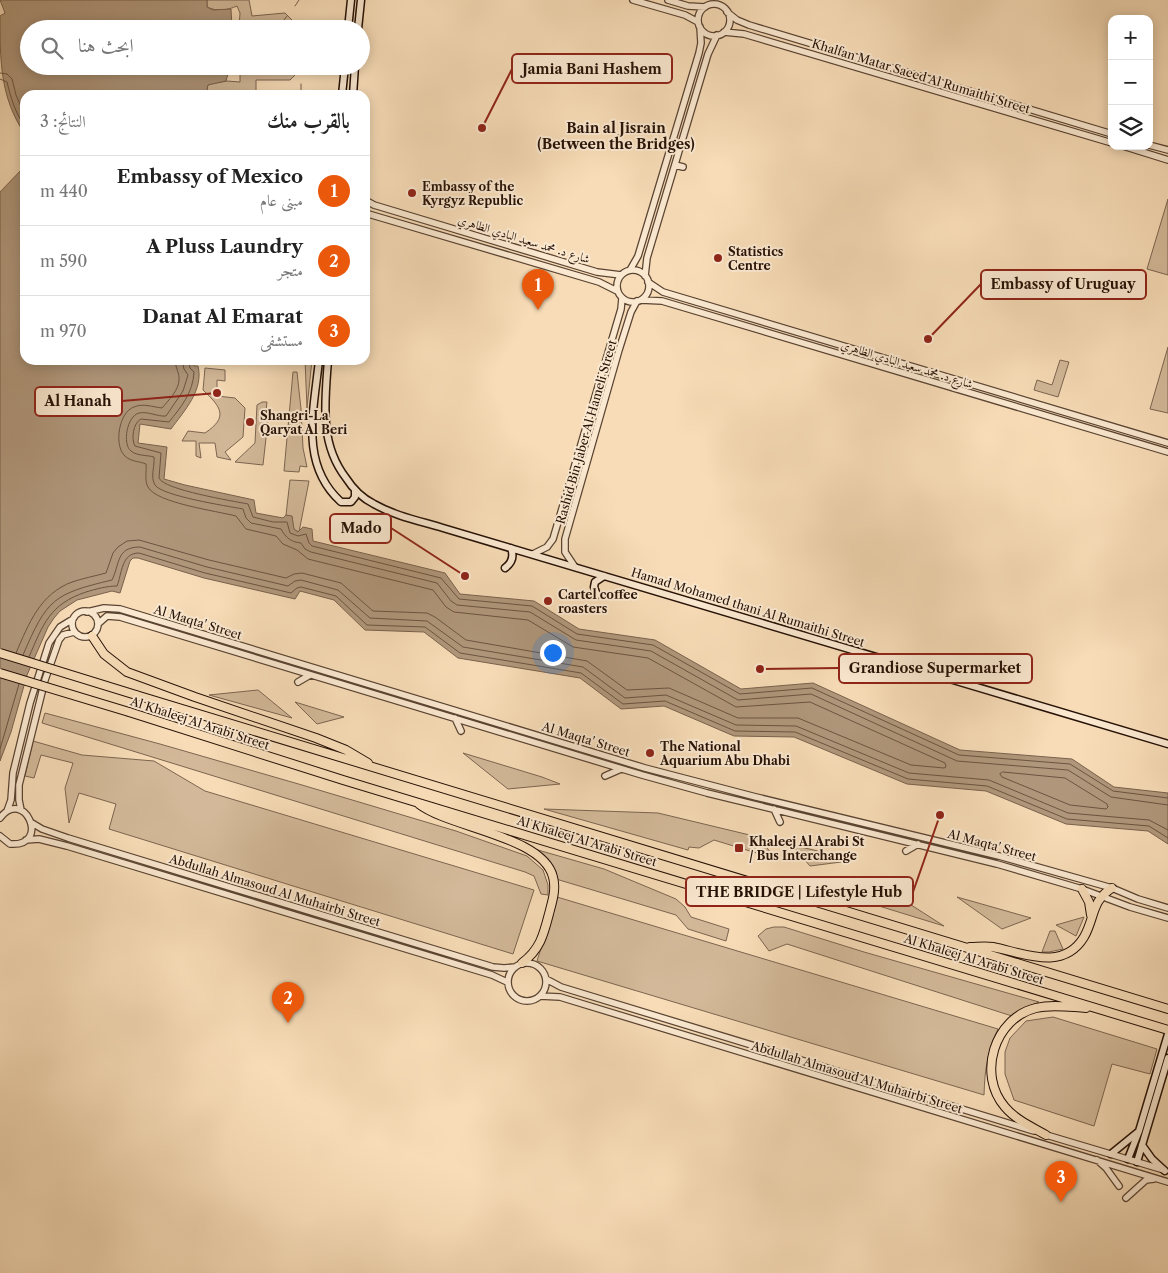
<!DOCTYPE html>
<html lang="ar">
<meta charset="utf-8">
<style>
body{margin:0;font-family:"Libre Caslon Text",Amiri,serif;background:#f2f2f2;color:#222;direction:rtl}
.controls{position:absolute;right:15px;top:15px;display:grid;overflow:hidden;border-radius:10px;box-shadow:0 2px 12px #0003}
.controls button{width:45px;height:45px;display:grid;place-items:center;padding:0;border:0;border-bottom:1px solid #e0e0e0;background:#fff;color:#222;font:25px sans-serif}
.you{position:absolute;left:552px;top:652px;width:18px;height:18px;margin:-12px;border:4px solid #fff;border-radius:50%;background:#1a73e8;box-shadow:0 0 0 8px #1a73e833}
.badge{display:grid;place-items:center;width:32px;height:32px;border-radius:50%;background:#ea580c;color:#fff;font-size:16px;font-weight:700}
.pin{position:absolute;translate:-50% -41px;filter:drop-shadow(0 1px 2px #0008)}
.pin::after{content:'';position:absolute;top:26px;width:18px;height:15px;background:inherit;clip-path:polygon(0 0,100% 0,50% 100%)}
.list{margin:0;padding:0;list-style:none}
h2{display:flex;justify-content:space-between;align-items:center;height:65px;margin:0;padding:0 20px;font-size:21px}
h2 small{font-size:16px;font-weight:400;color:#767676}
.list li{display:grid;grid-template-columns:32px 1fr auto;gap:15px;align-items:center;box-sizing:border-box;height:70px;padding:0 20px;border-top:1px solid #e0e0e0}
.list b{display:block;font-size:19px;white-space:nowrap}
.list p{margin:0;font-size:16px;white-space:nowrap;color:#767676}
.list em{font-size:16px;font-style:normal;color:#767676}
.icon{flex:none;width:28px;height:28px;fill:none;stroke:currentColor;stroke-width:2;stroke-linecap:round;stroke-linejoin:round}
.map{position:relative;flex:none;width:1168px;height:1273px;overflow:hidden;direction:ltr}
.search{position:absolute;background:#fff;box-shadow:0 2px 12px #0003;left:20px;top:20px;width:350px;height:55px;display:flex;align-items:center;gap:12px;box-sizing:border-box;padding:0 18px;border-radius:28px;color:#767676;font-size:19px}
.panel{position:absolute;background:#fff;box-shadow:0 2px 12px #0003;left:20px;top:90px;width:350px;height:275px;border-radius:15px;direction:rtl}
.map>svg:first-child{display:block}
.green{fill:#d3b999;stroke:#7c6550}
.water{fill:#b0977b;stroke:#79614c}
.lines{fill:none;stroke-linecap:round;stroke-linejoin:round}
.shore{stroke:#6b5440;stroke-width:1}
.stream{stroke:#79614c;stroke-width:1}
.tertiary-casing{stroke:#5a4432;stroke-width:8}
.secondary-casing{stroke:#261106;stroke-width:9}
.motorway-casing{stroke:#261106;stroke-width:10}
.tertiary{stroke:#fae8d0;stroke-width:5.5}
.secondary{stroke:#fae8d0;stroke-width:6}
.motorway{stroke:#f7dcb7;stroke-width:8}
.motorway-bridge-casing{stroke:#261106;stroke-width:10;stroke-linecap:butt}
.motorway-bridge{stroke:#f7dcb7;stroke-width:8}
.poi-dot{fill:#8f2418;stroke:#fae8d0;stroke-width:2}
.labels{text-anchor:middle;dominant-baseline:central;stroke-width:4;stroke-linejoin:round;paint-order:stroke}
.street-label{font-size:12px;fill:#261106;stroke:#fae8d0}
.poi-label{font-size:12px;font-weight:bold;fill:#261106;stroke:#fae8d0;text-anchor:start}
.neighbourhood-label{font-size:14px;font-weight:bold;fill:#261106;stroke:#fae8d0}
.leader{fill:none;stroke:#8f2418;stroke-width:2}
.callout-dot{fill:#8f2418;stroke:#fae8d0;stroke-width:2}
.callout{fill:#fae8d0;stroke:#8f2418;stroke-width:2}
.callout-label{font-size:14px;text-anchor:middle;font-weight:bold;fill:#261106}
</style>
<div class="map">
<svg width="1168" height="1273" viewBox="0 0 1168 1273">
<rect width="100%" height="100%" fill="#f7dcb7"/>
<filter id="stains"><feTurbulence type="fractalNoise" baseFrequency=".004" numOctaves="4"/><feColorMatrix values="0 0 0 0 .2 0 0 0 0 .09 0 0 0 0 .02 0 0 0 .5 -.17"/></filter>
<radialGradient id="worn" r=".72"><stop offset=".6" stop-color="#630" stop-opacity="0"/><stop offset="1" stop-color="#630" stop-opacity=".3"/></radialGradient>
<path class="green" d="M207 0H249L252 16 285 13 294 22V29H239L240 13 237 6C228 10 217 12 207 7Z
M240 66H296V74L290 80H256V95H210L207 89 208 84 227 81 240 82Z
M1168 199V275L1147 269Z
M1168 347V413L1150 409Z
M305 360H312L307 408Z
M1060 360 1069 362 1058 397 1034 390 1037 380 1052 385Z
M205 368 225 370V381L217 380V396L235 398 245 408 243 437 225 452 231 460 217 457 215 443H199L201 458 196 456V441H182L188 431 205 433C229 417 221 407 203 390Z
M293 372H297L301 409 303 448 307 467 300 466 299 472 284 471Z
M262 402H267L265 419 268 420 263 465 235 462 255 443 257 405Z
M290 480 309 481 299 532 293 529 292 517 286 515Z
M258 690 292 718 209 695Z
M295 702 344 717 317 724Z
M45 713 160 744 302 785 456 831 527 856 543 870 548 885V895L541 894 534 876 525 872 42 723Z
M33 741 82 755 154 761 205 791 534 890 513 954 109 829 116 804 79 793 69 823 65 788 73 763 41 755 34 778 25 776Z
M463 753 542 777 560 784 508 789Z
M544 809 658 813 758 837 776 859 714 840 699 848 689 847 688 850Z
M792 845 857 860 810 866Z
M531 848 604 869 676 899 685 907 691 917 729 929 726 941 688 929 676 915 556 879C550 862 545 858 531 848Z
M883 887 944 926 830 891Z
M557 897 998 1029C987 1055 985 1067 984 1095L537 961Z
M957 897 1031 918 1002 929Z
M1084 917 1076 936 1056 925Z
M774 927H784L864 952 1039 1002 1019 1010 1012 1016 787 944 769 951 758 936 766 929Z
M1050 931H1055L1063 949 1049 952H1042Z
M1053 1017 1157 1049 1150 1074 1112 1064 1094 1126 1014 1100 1005 1074V1052L1010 1038 1026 1021Z"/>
<path class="water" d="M0 0H207V7L213 10 231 9 232 29H29V66H230L226 81 208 85 207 89 210 94 217 95H25V134C0 98 0 60 0 16L5 13Z
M25 166V360H176L194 362V366H198C204 390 184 411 171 429L140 424 138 443 167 447 164 479 185 485 254 500 256 513 283 518 286 515 292 516 294 529 298 532 303 527 312 529 313 541 445 573 460 594 534 601 579 629 655 640 741 689 813 683 960 750 1072 759 1114 787 1168 793V844L1148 831 1066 824 986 791 907 784 794 737 734 736 664 706 621 709 580 678 458 658 424 632 365 630 334 600 300 591 295 599 204 578 138 558H133L130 561 120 593 112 591 77 600 60 611 54 618 48 627 27 675 11 732 0 761V192Z"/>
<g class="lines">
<path class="shore" d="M0 73 7 74 12 79 16 95 25 116
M0 79 7 82C11 98 15 113 25 126
M182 360 184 369 188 375 183 391 166 416C158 417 148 411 139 413 127 416 122 444 131 451 137 456 147 455 154 457 155 466 150 477 155 485 162 496 227 506 243 509L246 518 251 523 281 529C286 538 291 542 301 543L305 549 311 552 437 583 451 601 457 605 530 612 576 640 651 651 738 700 811 694 957 761 1068 770 1111 797 1168 805
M189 360 190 368 194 372C193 393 181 407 169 422L141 419C133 423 131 439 135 446L161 453 159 478C164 490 233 501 248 504L253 517 273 522H287L290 533 298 536 306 534 309 543 312 546 441 578 459 599 532 606 577 634 653 645 740 694 812 688 959 755 1070 764 1113 791 1168 798
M16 653C29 623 40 594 72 582 84 578 95 576 106 573L113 553 118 547 127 541 139 540 209 560 286 578 294 574 302 573 341 583 373 611 427 613 435 617 466 640 587 661 627 690 669 688 738 718H798L911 765 944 768 946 767 945 763 810 702 736 707 648 658 573 647 528 620 454 612 446 607 433 590 308 559 297 550 283 544 276 536 246 529 236 516C217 511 156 503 148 487 144 480 147 471 146 464 139 461 130 462 124 455 114 444 119 412 134 407 143 403 153 407 162 408 168 401 179 390 179 380 180 374 175 367 175 360
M23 655C47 599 53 594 112 580 120 564 116 547 140 547L207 567 288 586 295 581 301 580 338 590 370 618 427 621 463 647 583 667 625 698 666 695 736 725 796 726 909 773 989 780 1068 813 1149 820 1168 830
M29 657C43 624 50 604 86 592 96 589 107 586 117 586 122 574 121 553 139 553L205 573 291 593 297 588 301 587 336 596 367 625 425 627 460 653 581 673 623 704 665 701 735 731 795 732 908 779 987 786 1067 819 1149 826 1168 838
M0 749 19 684
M1003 772 1065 778 1107 804 1108 807 1106 809 1070 805 1002 777 1000 774Z"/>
<path class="stream" d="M295 6 299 0
M277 29 287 16
M287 66 294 74
M299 95 301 93V84"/>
<defs>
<path id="tertiary" d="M633 0 685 15 698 22
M668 0 688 6 705 7
M698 20a16 16 0 1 1 32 0a16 16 0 1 1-32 0Z
M727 12 737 20 749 25 1112 134
M724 32 744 34 1112 143
M1149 145 1168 150
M1123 146 1168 160
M675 165 683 167
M365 200 374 205 597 272 621 275
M365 213 599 282 617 291
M630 270 638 256 699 53 701 43 700 27
M617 286a16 16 0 1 1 32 0a16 16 0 1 1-32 0Z
M645 276 647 258 708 54 717 35
M648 282 663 292 1168 443
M641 300 662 301 1168 452
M533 554 547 547 553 539 621 309 622 298
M575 567 565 552V539L619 350 631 312 637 301
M72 624a13 13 0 1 1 26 0a13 13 0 1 1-26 0Z
M87 612 104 608 120 609 645 768 756 797 999 856 1112 888 1138 899 1168 908
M98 624 107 616 120 617 642 775 707 793 997 864 1082 889 1130 907 1168 918
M298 682 310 675
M455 718 461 731
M605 776 621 769
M774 809 780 822
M21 810 19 800V785L45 680 59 640 63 635 74 632
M7 811 11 800 13 773 30 703 49 643 60 627 73 619
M0 818C24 786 52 847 10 844L0 836
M32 823 42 829 68 838 493 967 504 968 515 967
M26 840 39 839 67 846 492 975 507 982
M906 851 918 844
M508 982a19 19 0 1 1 38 0a19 19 0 1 1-38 0Z
M546 979 561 987 1034 1131
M540 996 560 997 1168 1182
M1043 1134 1164 1170
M1097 1160 1106 1168 1119 1186
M1126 1198 1146 1180 1154 1179"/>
<path id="secondary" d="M348 29 351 0
M358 29 361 0
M342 95 345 66
M353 95 355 66
M319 360C314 410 299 464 341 502H351L355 497V491
M328 360C325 402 319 443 346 478 353 489 362 498 374 504 395 516 420 521 443 528L1168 744
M505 568C512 563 514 556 511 548
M597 595 594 587 595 582 604 576
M1142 1145 1152 1159 1165 1171
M1111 1154 1138 1132
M1128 1159 1139 1131 1168 1034
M1137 1162 1168 1058"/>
<path id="motorway" d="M92 636 104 654 127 672 195 697 316 738 346 750 368 763
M136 695 1168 1009
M129 712 343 780 1168 1030
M419 804C450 828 543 836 553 877 556 888 553 899 550 910 544 933 541 949 522 963
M1082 889 1089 902 1091 915
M970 947C977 947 985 946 993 947 1023 953 1063 972 1084 937 1095 918 1091 901 1112 888
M1046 1135C1032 1127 1016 1120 1005 1107 977 1075 994 1018 1036 1008 1052 1004 1069 1007 1086 1008"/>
</defs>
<use href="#tertiary" class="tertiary-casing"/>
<use href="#secondary" class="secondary-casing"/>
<use href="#motorway" class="motorway-casing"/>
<use href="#tertiary" class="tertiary"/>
<use href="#secondary" class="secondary"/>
<use href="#motorway" class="motorway"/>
<defs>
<path id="motorway-bridge" d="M0 653 136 695
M0 673 129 712"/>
</defs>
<use href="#motorway-bridge" class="motorway-bridge-casing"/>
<use href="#motorway-bridge" class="motorway-bridge"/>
</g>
<g class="poi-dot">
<circle cx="412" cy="193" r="5"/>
<circle cx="718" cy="258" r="5"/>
<circle cx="250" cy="422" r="5"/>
<circle cx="548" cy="601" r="5"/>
<circle cx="650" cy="753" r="5"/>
<rect x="734" y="843" width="10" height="10" rx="2.5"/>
</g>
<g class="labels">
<g class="street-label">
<text transform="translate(921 76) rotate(17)">Khalfan Matar Saeed Al Rumaithi Street</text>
<text transform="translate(524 239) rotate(17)">شارع د. محمد سعيد البادي الظاهري</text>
<text transform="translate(907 364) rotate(17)">شارع د. محمد سعيد البادي الظاهري</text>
<text transform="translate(586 432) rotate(-74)">Rashid Bin Jaber Al Hameli Street</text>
<text transform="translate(748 607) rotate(17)">Hamad Mohamed thani Al Rumaithi Street</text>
<text transform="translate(198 622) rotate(17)">Al Maqta' Street</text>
<text transform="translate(200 723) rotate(18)">Al Khaleej Al Arabi Street</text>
<text transform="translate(586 739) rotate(17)">Al Maqta' Street</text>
<text transform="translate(587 841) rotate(17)">Al Khaleej Al Arabi Street</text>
<text transform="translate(992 845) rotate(15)">Al Maqta' Street</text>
<text transform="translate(275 890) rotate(17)">Abdullah Almasoud Al Muhairbi Street</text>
<text transform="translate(974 959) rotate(17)">Al Khaleej Al Arabi Street</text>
<text transform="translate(857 1077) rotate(17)">Abdullah Almasoud Al Muhairbi Street</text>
</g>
<g class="poi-label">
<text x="422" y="186">Embassy of the<tspan x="422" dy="14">Kyrgyz Republic</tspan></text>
<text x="728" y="251">Statistics<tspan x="728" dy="14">Centre</tspan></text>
<text x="260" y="415">Shangri-La<tspan x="260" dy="14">Qaryat Al Beri</tspan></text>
<text x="558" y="594">Cartel coffee<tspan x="558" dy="14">roasters</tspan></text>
<text x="660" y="746">The National<tspan x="660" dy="14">Aquarium Abu Dhabi</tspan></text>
<text x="749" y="841">Khaleej Al Arabi St<tspan x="749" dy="14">/ Bus Interchange</tspan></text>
</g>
<g class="neighbourhood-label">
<text x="616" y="128">Bain al Jisrain<tspan x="616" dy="16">(Between the Bridges)</tspan></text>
</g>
</g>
<path class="leader" d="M482 128L512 69M928 339L981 284M217 393L122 401M465 576L391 528M760 669L839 668M940 815L913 892"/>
<g class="callout-dot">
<circle cx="482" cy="128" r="5"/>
<circle cx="928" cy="339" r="5"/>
<circle cx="217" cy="393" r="5"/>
<circle cx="465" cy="576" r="5"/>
<circle cx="760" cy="669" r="5"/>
<circle cx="940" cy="815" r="5"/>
</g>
<g class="callout">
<rect x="512" y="54" width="160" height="29" rx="5"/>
<rect x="981" y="270" width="165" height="29" rx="5"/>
<rect x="35" y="387" width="87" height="29" rx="5"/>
<rect x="330" y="514" width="61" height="29" rx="5"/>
<rect x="839" y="654" width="193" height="29" rx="5"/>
<rect x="686" y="877" width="227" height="29" rx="5"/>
</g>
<g class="callout-label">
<text x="592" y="74">Jamia Bani Hashem</text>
<text x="1063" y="289">Embassy of Uruguay</text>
<text x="78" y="406">Al Hanah</text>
<text x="361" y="533">Mado</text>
<text x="935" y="673">Grandiose Supermarket</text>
<text x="799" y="897">THE BRIDGE | Lifestyle Hub</text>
</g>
<rect width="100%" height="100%" filter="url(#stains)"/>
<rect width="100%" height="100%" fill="url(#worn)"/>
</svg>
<div class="controls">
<button>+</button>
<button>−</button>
<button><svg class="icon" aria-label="layers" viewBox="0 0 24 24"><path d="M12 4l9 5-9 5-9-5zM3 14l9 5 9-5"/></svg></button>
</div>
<div class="you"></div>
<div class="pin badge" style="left:538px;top:310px">1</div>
<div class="pin badge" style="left:288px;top:1023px">2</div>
<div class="pin badge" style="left:1061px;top:1202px">3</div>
<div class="search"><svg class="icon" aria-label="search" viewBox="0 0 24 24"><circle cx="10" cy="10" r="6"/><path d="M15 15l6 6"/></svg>ابحث هنا</div>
<section class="panel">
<h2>بالقرب منك<small>النتائج: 3</small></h2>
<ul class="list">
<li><span class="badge">1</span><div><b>Embassy of Mexico</b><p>مبنى عام</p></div><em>440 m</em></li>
<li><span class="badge">2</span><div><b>A Pluss Laundry</b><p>متجر</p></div><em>590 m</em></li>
<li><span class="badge">3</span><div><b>Danat Al Emarat</b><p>مستشفى</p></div><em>970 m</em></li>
</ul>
</section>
</div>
